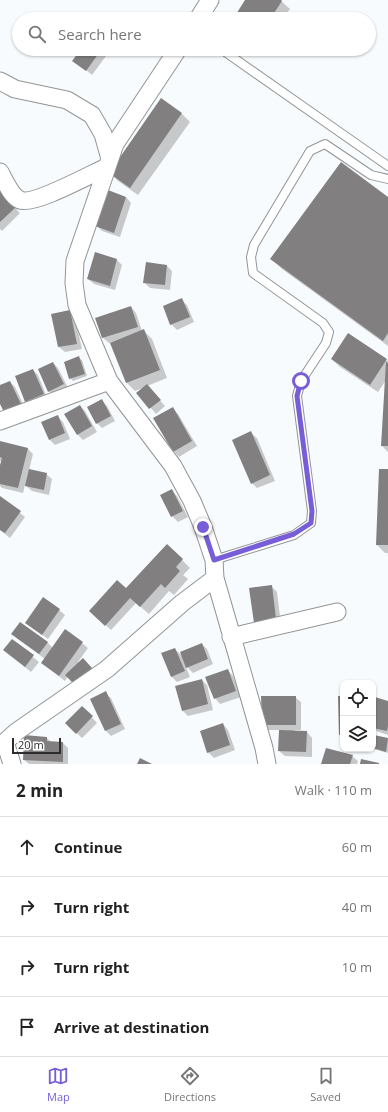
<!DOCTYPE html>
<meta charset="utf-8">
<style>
body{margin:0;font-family:"Open Sans",sans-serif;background:#f2f2f2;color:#222}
.controls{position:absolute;right:12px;bottom:12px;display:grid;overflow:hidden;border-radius:8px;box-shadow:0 1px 3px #0004}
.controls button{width:36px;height:36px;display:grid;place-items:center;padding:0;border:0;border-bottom:1px solid #e0e0e0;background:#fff;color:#222;font:20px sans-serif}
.scale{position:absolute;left:12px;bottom:10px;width:49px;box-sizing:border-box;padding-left:4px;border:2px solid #2c2d2e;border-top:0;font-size:11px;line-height:14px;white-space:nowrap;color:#2c2d2e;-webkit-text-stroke:3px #fff;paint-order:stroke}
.stop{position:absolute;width:12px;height:12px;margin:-9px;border:3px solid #775ed8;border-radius:50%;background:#fff}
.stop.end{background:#775ed8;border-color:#fff;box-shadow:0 1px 4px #0008}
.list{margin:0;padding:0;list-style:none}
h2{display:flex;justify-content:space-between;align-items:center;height:52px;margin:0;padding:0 16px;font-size:17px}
h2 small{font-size:13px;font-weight:400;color:#767676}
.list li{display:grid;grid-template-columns:26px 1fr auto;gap:12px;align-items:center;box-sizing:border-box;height:60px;padding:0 16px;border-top:1px solid #e0e0e0}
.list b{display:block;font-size:15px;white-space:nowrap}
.list em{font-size:13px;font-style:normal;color:#767676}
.icon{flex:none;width:22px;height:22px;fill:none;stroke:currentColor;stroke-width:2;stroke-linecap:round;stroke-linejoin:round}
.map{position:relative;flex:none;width:388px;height:764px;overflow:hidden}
.search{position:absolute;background:#fff;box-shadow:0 1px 3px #0004;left:12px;right:12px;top:12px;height:44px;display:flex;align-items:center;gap:10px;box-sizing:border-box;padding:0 14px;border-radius:22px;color:#767676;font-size:15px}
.sheet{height:292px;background:#fff}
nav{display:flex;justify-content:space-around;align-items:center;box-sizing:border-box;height:56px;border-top:1px solid #e0e0e0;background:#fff;font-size:11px;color:#767676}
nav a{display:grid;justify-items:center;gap:2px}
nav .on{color:#775ed8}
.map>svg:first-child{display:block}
.shadow{fill:#0003}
.building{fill:#817f80}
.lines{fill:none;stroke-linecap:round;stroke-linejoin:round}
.lane-casing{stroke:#929496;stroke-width:10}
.street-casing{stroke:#929496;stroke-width:19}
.lane{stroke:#fff;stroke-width:8}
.street{stroke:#fff;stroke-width:17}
.route{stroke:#775ed8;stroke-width:5}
</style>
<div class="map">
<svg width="388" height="764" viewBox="0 0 388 764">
<rect width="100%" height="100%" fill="#f8fbfd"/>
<path class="shadow" d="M246 0H280L290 9 283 19H234Z
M82 49H98L106 56 92 75 74 60Z
M162 100 182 114 190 122 138 195 118 181 110 173Z
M0 192 20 213 2 231 0 229Z
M126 197 131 203 120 237 102 231 97 226Z
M388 198V346L282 269 272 259Z
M117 260 122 265 115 290 94 284 88 279Z
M167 266 172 271 170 290 150 288 144 282Z
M181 300 187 305 194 322 177 330 171 324Z
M131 307 136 313 142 331H144L152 339 167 378 147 386 165 406 156 414 138 393 145 387 135 391 127 383 111 343H109L103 338 97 318Z
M69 311 75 317 82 349 65 352 59 347 52 315Z
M79 358 82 360 87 376 73 381 70 378Z
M332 359 386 360 388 361V452L382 446 386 380 378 392 340 367Z
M53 363 58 368 69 390 55 396 49 391Z
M33 370 38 375 48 400 32 406 26 401Z
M10 382 15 387 26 410 0 402V386Z
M102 401 107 406 115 421 102 428 97 423Z
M80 406 85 411 97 432 83 440 77 434Z
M172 408 178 414 197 446 179 457 174 451Z
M57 416 63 422 70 439 55 445 50 440 42 423Z
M251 433 257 438 275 481 257 488 252 483Z
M0 442 27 448 33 454 29 470 46 474 52 479 49 495 32 491 25 485 23 493 2 488 0 486V469L2 461H0Z
M388 470V553H385L377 545Z
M172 491 177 496 188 517 178 522 172 516 161 496Z
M0 497 25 517 10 538 0 530Z
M167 545 190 568 183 575 188 579 174 595 169 591 149 614 136 603 111 630 96 616 127 590Z
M271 586 277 592 281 625 260 628Z
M59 610 65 615 48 639 26 623Z
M13 634 47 642 53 648 82 643 88 648 78 662 79 663 83 659 97 674 68 676 65 681 42 663 45 659 18 639Z
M12 640 39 662 31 672 4 650Z
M202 644 207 649 213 664 193 673 185 665 190 677 177 682 171 676 175 649 183 657Z
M228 670 233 676 241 697 220 704 215 698Z
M202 680 207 685 213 710 188 716 183 711Z
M105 693 111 698 125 729 111 736 105 730Z
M295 697 301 702V730H294V732H307L312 738V757L285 756 279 751 280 730H268L263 725Z
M388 702V735L373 730V709Z
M82 707 97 723 82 738 66 723Z
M223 724 228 730 235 750 214 758 208 752Z
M374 736 388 739V753L373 749Z
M46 737 51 742 63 743 68 748V764H29L24 760Z
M352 756 358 761 357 764H322Z"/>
<path class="building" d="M245 0H281L282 1 270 19H233Z
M81 49 101 50 86 71 72 61Z
M161 98 182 113 130 188 109 173Z
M341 162 388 197V333L383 341 270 259Z
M108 190 126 197 114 233 95 226Z
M0 191 16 207 0 222Z
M95 252 117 259 110 286 87 279Z
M146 262 167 265 165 285 143 283Z
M182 298 190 317 170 325 163 306Z
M131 306 138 327 102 338 95 318Z
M70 310 77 344 58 347 51 314Z
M144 329 160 370 126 383 110 343Z
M348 333 387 359 370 385 331 359Z
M79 356 85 374 69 379 64 362Z
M53 362 64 384 48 392 38 369Z
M386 362 388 363V446H381Z
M33 369 44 394 25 402 15 376Z
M10 381 21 404 4 412 0 404V385Z
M147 384 161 400 149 409 136 393Z
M102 399 111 416 96 424 87 407Z
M80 405 92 426 77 435 64 414Z
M173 407 192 441 173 452 153 418Z
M58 415 65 433 49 440 41 422Z
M251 431 270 475 251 484 232 440Z
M0 441 28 448 18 488 0 484V465L2 458 0 457Z
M29 469 47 473 44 490 25 486Z
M379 469H388V545H376Z
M172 489 183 511 171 517 160 495Z
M0 496 21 511 5 533 0 530Z
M167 544 183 559 176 567 180 571 165 588 161 584 140 607 130 598 105 626 89 611 117 580 126 588Z
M272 585 276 619 254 623 249 588Z
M43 597 60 609 42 635 25 623Z
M20 622 48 642 39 654 11 634Z
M65 629 83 642 59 676 41 663Z
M12 639 34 655 25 667 3 650Z
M202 643 208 659 186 668 180 652Z
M175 648 185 671 171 677 161 653Z
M83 658 92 668 75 685 65 675Z
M228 669 236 691 214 699 205 677Z
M202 679 208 704 182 711 175 686Z
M106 691 121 724 105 731 90 699Z
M261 696H296V725H262Z
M338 696H343V735H339Z
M375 697 388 701V726L387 731 373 728V705Z
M82 706 93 716 76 734 65 723Z
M223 723 230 745 207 753 200 731Z
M279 730 307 731 306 752 278 751Z
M24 735 47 737V741L63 742V762L23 760Z
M374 735 388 738 386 752 373 748Z
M326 748 353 755 350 764H321Z
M140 758 152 764H137Z
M361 759 379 763V764H360Z"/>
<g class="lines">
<defs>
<path id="lane" d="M221 49 388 166
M214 560 294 535 311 523 312 511 297 396 301 381 326 343 329 332 323 323 253 273 251 257 254 245 310 151 325 144 371 175 388 179"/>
<path id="street" d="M198 19 210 0
M178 49 115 144 75 261 74 283 77 305 109 381 173 466 192 501 203 527 214 560 215 578 264 748 267 764
M0 81 15 89 67 100 92 115 103 134 110 159
M0 172C5 181 11 196 20 200 33 206 91 174 107 167
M0 421 109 381
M231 637 337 612
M12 764 5 742 16 732 107 669 182 603 215 578"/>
</defs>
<use href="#lane" class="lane-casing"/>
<use href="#street" class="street-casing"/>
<use href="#lane" class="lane"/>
<use href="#street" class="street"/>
</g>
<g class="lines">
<path class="route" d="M203 527 214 560 294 534 311 523 312 511 297 396 301 381"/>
</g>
</svg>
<div class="controls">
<button><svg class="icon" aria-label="locate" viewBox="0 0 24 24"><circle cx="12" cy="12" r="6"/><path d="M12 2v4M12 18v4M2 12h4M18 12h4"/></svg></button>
<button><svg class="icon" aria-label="layers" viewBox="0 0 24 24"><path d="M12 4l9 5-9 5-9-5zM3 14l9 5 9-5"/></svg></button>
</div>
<div class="scale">20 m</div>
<div class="stop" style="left:301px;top:381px"></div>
<div class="stop end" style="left:203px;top:527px"></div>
<div class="search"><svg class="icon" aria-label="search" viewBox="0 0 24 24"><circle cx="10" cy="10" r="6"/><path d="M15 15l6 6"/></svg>Search here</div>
</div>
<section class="sheet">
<h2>2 min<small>Walk · 110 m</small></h2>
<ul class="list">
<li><svg class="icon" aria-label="ahead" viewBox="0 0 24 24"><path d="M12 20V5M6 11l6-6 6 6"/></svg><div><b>Continue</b></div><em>60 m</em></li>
<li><svg class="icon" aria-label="right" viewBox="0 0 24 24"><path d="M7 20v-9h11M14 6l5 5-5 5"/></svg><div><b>Turn right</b></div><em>40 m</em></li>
<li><svg class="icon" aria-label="right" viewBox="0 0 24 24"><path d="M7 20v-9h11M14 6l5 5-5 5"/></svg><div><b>Turn right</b></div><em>10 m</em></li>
<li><svg class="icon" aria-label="arrive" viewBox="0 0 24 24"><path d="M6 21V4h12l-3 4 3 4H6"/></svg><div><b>Arrive at destination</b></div></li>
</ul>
</section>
<nav>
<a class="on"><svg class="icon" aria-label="map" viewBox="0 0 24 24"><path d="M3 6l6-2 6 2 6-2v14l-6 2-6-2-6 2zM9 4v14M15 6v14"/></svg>Map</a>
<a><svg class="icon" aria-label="directions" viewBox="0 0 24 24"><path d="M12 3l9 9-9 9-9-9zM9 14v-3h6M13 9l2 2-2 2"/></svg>Directions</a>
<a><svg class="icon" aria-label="saved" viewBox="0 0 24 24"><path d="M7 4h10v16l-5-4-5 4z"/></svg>Saved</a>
</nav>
